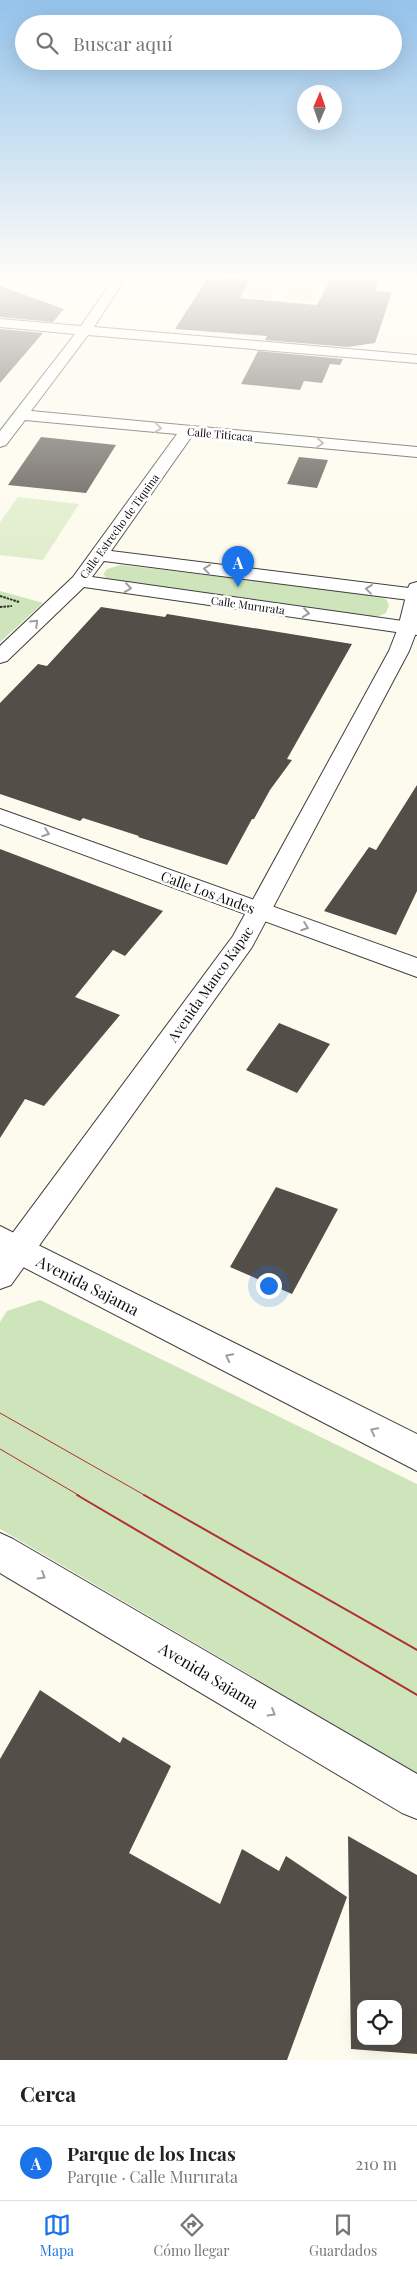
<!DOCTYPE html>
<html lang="es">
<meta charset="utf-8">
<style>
body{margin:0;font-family:"Playfair Display",serif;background:#f6f6f6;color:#222}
.controls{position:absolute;right:15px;bottom:15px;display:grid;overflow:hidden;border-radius:10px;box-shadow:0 5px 20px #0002}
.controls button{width:45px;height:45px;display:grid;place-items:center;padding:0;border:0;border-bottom:1px solid #e0e0e0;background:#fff;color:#222;font:25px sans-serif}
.compass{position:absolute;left:297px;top:85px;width:45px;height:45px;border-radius:50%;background:#fff;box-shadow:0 5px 20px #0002;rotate:2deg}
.you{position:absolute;left:268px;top:1285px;width:18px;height:18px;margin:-12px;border:4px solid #fff;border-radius:50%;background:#1a73e8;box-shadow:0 0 0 8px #1a73e833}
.badge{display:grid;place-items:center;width:32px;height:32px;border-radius:50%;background:#1a73e8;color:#fff;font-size:16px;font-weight:700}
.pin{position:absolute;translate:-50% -41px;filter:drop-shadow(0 1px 2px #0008)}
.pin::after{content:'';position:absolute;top:26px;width:18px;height:15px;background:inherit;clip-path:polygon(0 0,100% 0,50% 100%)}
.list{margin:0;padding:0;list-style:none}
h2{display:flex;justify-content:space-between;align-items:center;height:65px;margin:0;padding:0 20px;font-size:21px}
h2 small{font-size:16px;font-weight:400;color:#767676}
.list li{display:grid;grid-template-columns:32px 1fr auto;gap:15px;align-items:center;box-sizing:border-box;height:75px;padding:0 20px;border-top:1px solid #e0e0e0}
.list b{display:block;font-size:19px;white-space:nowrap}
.list p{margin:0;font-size:16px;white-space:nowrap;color:#767676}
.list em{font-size:16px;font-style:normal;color:#767676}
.icon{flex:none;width:28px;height:28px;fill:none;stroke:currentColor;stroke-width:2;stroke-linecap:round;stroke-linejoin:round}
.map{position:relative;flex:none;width:417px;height:2060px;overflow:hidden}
.search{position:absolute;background:#fff;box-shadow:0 5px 20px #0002;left:15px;right:15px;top:15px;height:55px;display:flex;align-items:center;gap:12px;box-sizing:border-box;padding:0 18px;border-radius:28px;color:#767676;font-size:19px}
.sheet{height:140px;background:#fff}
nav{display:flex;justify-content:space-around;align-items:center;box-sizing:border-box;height:70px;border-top:1px solid #e0e0e0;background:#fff;font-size:14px;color:#767676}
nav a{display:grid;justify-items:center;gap:2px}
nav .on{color:#1a73e8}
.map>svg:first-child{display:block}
.green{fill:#cee4ba}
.pitch{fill:#dfedca}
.building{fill:#544e49;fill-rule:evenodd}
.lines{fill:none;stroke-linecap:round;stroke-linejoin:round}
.minor-casing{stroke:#3f3f3f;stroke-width:2}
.tertiary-casing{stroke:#3f3f3f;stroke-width:2}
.path{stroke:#2e2e2e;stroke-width:2;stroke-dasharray:2.5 1;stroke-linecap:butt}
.minor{fill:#fff;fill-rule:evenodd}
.tertiary{fill:#fff;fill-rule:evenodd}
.tram-far1{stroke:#af3131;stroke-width:1}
.tram{stroke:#af3131;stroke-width:2}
.oneway{stroke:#9e9e9e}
.labels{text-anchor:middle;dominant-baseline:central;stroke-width:5;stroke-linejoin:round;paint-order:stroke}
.far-street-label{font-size:11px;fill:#0c0c0c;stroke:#fff}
.street-label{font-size:14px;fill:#0c0c0c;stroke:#fff}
.near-street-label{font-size:16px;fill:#0c0c0c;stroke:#fff}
</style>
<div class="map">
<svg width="417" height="2060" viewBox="0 0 417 2060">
<rect width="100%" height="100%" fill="#fdfbed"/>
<path class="green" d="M121 565 377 595 386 599 389 605 386 613 379 616 366 617 110 579 105 577 104 573 107 569Z
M0 591 43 603 0 642Z
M40 1300 417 1484V1773L0 1529V1322L7 1311Z"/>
<path class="pitch" d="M287 276H328L325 284 284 281Z
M254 283 278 285 270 299 246 297Z
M291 285 316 287 309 301 284 299Z
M18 497 79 504 43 560 0 555V522Z"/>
<path class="building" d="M209 276 251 279 240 298 317 305 332 276H381L375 291 392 292 375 343 348 347 265 340 267 336 175 329Z
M0 286 64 309 53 322 0 317Z
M0 329 43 333 0 383Z
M258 351 343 359 340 365 330 364 322 383 304 381 300 390 241 384Z
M41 437 116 445 86 493 8 485Z
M299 457 328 460 317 488 287 484Z
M101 607 165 617 167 614 352 644 287 759 292 760 270 790 254 819H252L227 865 138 837 139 836 83 818 80 821 0 794V703L38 664 47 666Z
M417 785V891L396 935 324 911 369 847 376 850Z
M0 849 163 911 125 956 113 950 75 997 120 1015 44 1106 25 1099 0 1138Z
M279 1023 330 1044 297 1093 246 1070Z
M276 1187 338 1209 292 1294 230 1267Z
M40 1690 120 1743 123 1737 171 1766 129 1853 220 1904 242 1849 279 1871 286 1856 347 1897 287 2060H0V1759Z
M348 1836 417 1875V2054L351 2049ZM361 2004H398V2041H361Z"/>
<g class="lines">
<defs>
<path id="minor" d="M115 276H127L94 327 417 355V363L88 335 31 411 417 447V457L192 436 111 551 417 589V601L104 561 92 577 417 623V635L84 587 7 661 0 663V646L73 577 177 434 25 420 6 445 0 447V431L75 334 0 327V319L81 326Z
M0 809 417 958V977L0 824Z
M0 1226 417 1434V1471L0 1255Z
M0 1533 13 1539 417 1774V1819L402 1813 0 1573Z"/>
<path id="tertiary" d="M417 582V630L409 651 252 947 11 1285 0 1289V1250L233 936 389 651 398 628 408 588 410 584Z"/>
</defs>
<use href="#minor" class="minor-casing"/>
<use href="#tertiary" class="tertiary-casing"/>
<path class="path" d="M0 596 19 602
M0 607 12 606"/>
<use href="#minor" class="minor"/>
<use href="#tertiary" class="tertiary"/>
<path class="tram-far1" d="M0 1413 146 1496
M0 1449 80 1496"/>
<path class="tram" d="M77 1495 417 1695
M144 1495 417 1650"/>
</g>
<defs><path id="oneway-chevron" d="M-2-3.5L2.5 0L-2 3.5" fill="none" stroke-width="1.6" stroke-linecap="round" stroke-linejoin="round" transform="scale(1.25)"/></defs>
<g class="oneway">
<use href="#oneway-chevron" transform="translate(158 428) rotate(6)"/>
<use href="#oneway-chevron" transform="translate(320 443) rotate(5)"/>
<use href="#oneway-chevron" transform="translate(207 569) rotate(-173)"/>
<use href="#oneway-chevron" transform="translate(128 588) rotate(8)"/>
<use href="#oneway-chevron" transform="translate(369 589) rotate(-173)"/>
<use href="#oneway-chevron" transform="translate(306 613) rotate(8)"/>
<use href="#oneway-chevron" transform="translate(35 623) rotate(-44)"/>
<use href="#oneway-chevron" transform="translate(46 833) rotate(20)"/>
<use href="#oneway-chevron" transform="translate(305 927) rotate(20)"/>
<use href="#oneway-chevron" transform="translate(229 1357) rotate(-153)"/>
<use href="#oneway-chevron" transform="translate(374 1431) rotate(-153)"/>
<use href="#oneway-chevron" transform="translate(42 1576) rotate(31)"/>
<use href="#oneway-chevron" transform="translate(272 1713) rotate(31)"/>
</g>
<linearGradient id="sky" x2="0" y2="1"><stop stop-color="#94c2eb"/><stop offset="0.49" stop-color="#fefdf7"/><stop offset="1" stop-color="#fefdf7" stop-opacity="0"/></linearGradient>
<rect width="417" height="564" fill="url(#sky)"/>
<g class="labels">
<g class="far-street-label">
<text transform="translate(220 434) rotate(5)">Calle Titicaca</text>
<text transform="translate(119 526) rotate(-54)">Calle Estrecho de Tiquina</text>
<text transform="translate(248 605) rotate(8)">Calle Mururata</text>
</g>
<g class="street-label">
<text transform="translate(208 892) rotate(20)">Calle Los Andes</text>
<text transform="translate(210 984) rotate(-55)">Avenida Manco Kapac</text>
</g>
<g class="near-street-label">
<text transform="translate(88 1285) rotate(27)">Avenida Sajama</text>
<text transform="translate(209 1675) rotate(31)">Avenida Sajama</text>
</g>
</g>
</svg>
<div class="controls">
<button><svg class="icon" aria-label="locate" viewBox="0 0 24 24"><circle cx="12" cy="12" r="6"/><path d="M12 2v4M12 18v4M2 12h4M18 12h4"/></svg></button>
</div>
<svg class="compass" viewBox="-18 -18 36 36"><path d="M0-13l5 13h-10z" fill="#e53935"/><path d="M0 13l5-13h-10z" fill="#767676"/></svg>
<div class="you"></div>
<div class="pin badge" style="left:238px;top:587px">A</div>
<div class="search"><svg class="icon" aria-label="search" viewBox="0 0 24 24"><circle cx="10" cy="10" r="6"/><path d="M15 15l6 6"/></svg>Buscar aquí</div>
</div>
<section class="sheet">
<h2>Cerca<small></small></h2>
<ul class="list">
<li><span class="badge">A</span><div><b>Parque de los Incas</b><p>Parque · Calle Mururata</p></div><em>210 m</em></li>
</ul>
</section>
<nav>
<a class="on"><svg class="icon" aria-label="map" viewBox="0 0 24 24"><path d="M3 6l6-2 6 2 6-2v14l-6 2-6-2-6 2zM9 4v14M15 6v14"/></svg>Mapa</a>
<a><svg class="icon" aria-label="directions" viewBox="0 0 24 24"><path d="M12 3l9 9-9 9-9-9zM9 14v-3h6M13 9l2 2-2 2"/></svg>Cómo llegar</a>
<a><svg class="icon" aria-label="saved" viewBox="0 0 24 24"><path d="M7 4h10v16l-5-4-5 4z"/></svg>Guardados</a>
</nav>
